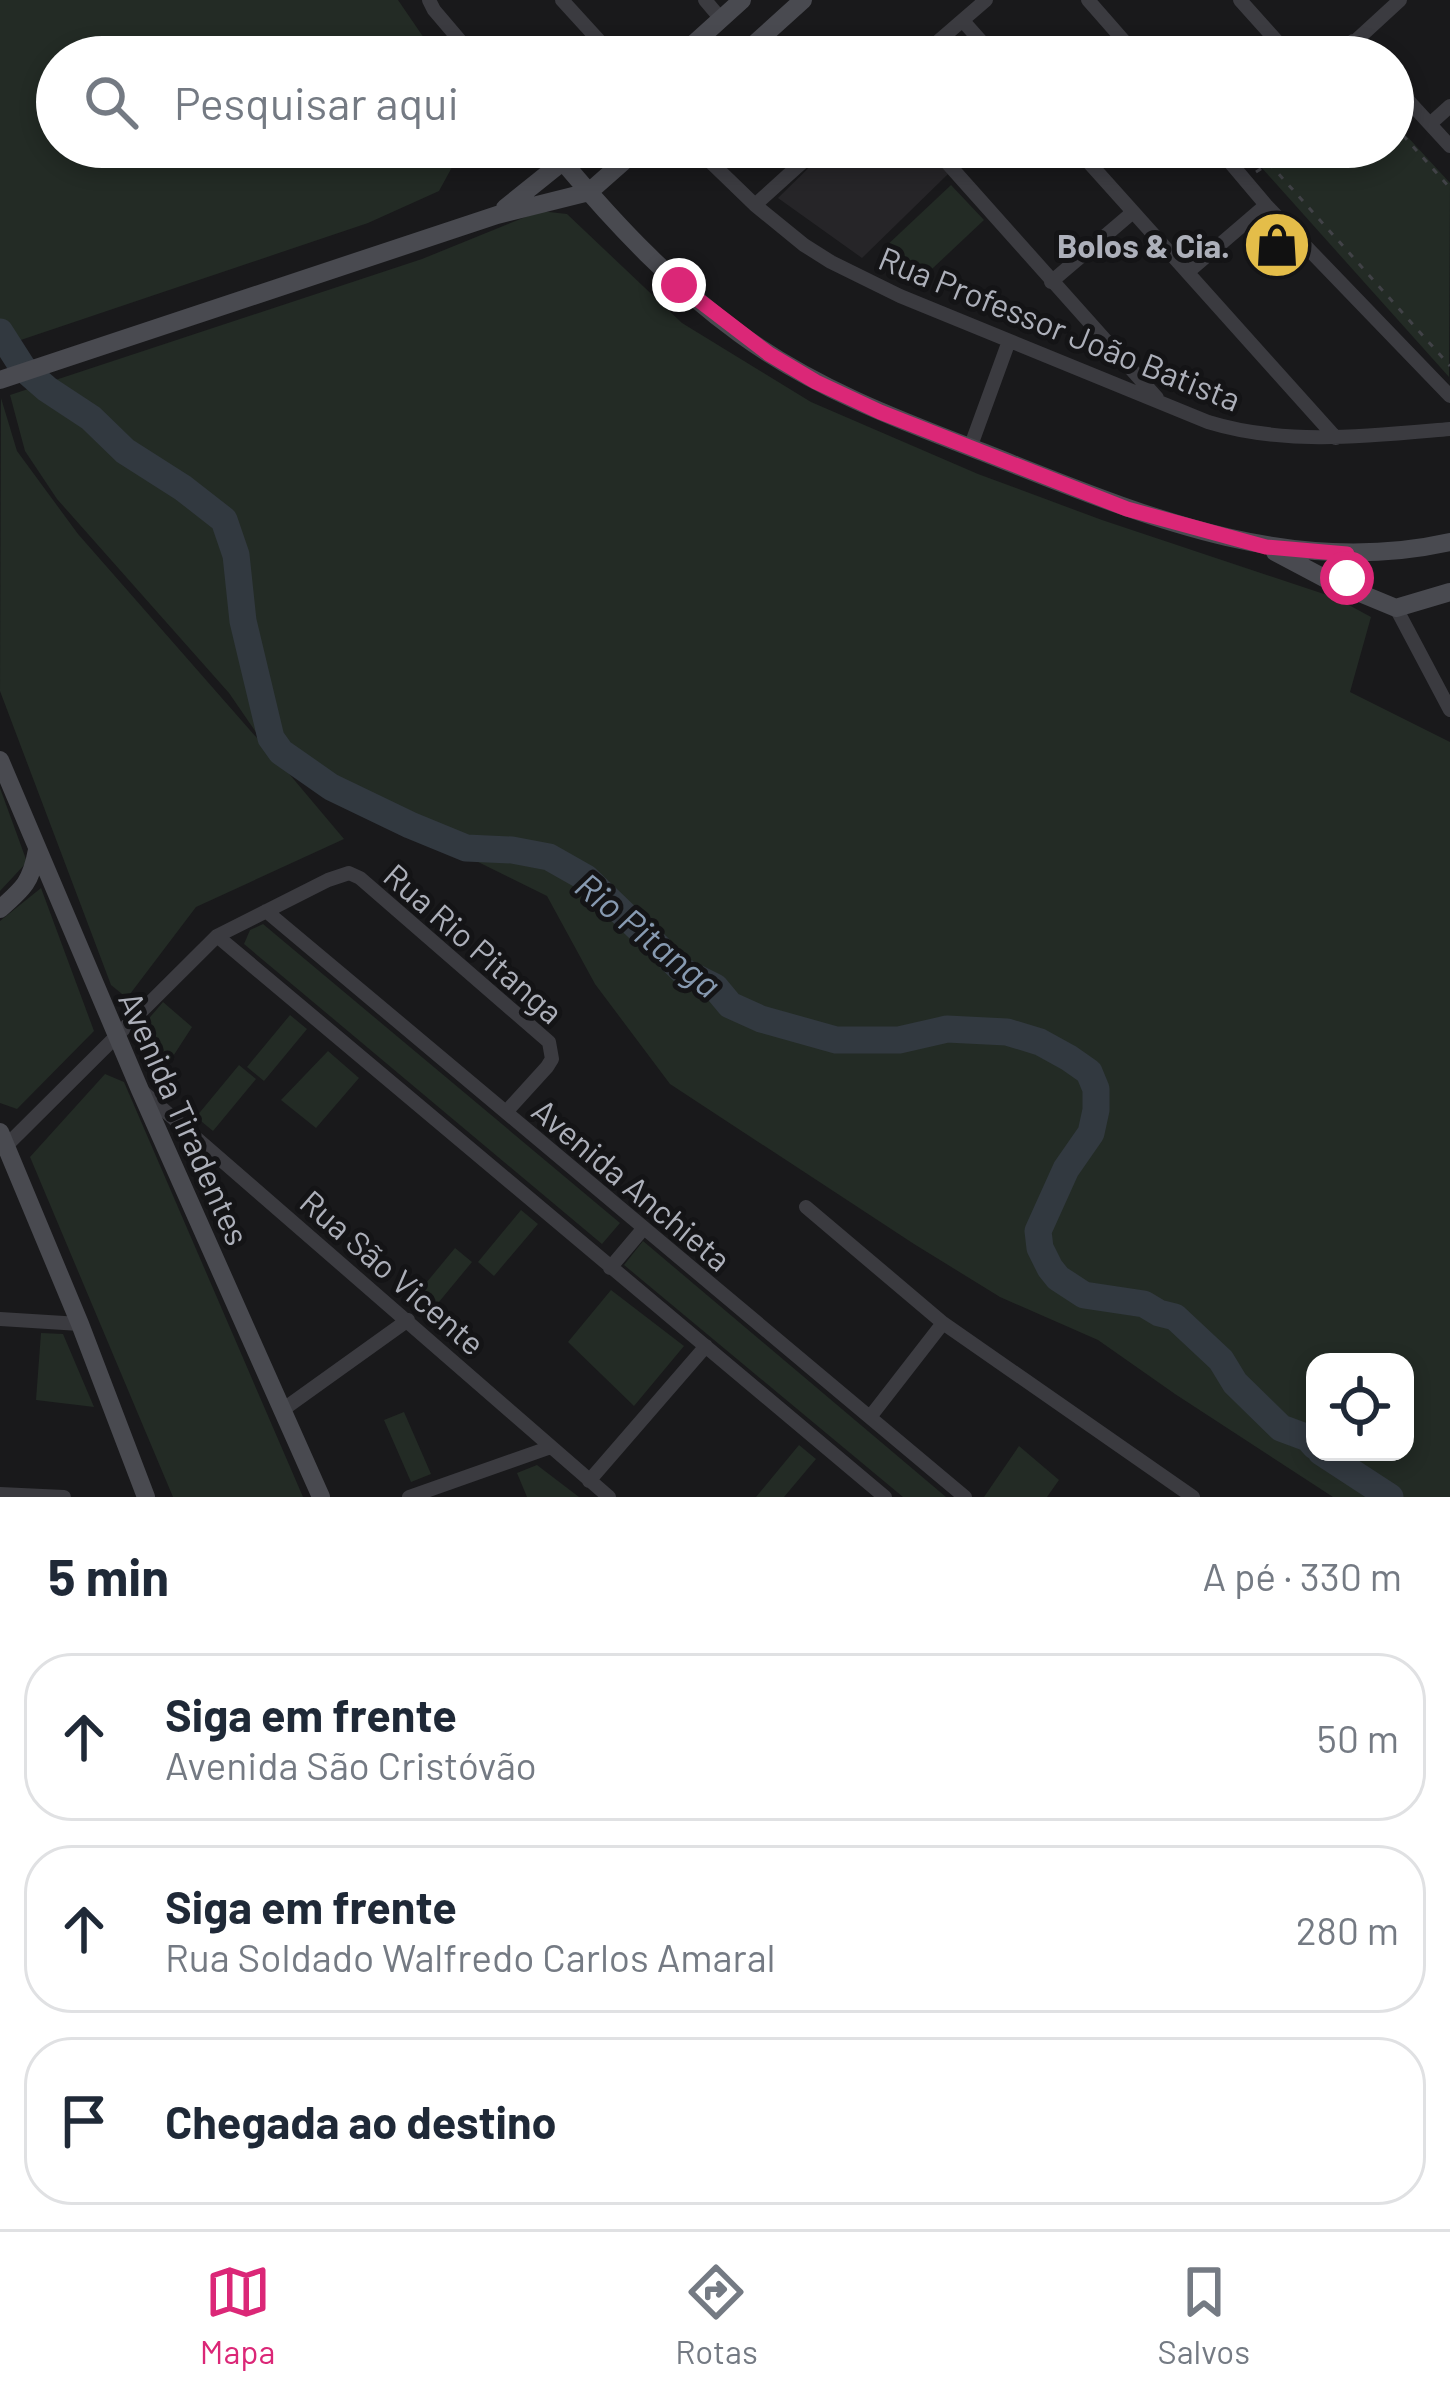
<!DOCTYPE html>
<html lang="pt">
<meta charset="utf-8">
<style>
body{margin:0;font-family:Barlow,sans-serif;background:#f2f2f3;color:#1f2937}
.controls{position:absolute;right:36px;bottom:36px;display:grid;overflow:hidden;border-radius:24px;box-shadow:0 6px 18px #0003}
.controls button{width:108px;height:108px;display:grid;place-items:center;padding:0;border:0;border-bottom:3px solid #e0e1e3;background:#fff;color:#1f2937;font:60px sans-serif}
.stop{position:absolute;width:36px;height:36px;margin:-27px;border:9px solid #db2777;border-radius:50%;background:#fff}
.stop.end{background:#db2777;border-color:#fff;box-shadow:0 3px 12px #0008}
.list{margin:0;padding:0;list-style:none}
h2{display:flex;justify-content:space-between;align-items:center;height:156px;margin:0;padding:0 48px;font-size:51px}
h2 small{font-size:39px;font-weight:400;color:#747a83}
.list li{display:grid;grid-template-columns:78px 1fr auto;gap:36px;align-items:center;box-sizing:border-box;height:168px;margin:0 24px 24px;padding:0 24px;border:3px solid #e0e1e3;border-radius:48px}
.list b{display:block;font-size:45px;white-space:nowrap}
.list p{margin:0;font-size:39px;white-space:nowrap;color:#747a83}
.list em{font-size:39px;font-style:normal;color:#747a83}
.icon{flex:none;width:66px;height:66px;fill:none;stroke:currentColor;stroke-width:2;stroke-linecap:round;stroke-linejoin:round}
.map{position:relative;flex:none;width:1450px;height:1497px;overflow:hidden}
.search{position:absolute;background:#fff;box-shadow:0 6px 18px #0003;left:36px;right:36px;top:36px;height:132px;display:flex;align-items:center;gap:30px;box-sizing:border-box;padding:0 42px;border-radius:66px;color:#747a83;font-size:45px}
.sheet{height:732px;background:#fff}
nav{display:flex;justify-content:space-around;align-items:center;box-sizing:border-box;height:168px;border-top:3px solid #e0e1e3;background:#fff;font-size:33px;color:#747a83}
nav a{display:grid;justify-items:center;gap:6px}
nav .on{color:#db2777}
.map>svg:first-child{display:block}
.built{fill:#262528}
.green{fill:#232b25;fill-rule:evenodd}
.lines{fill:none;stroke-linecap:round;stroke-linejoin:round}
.river{stroke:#323940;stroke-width:27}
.path{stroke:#414247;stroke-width:3;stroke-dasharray:6 9;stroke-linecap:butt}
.street{stroke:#3b3b40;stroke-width:14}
.secondary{stroke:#494a50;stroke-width:18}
.route{stroke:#db2777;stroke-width:15}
.labels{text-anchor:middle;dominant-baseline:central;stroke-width:10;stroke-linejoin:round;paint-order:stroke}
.poi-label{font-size:33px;font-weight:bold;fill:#adb0ba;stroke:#141416;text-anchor:end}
.street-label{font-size:33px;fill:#adb0ba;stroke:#141416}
.water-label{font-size:36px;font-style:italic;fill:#879ab1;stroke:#141416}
</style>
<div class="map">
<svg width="1450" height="1497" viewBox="0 0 1450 1497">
<rect width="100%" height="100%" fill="#19191b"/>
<path class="built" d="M830 147H924L948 174 862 258 778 198Z"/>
<path class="green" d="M0 0H398L437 57H57V147H463L439 191 368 223 0 347Z
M1393 121 1450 183 1449 377 1252 157 1263 147H1393Z
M951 185 984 220 916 284 883 249Z
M540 211 567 214 682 323 811 402 978 474 1102 520 1336 598 1371 617 1350 692 1450 742V1497H1333L1175 1394 1098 1340 1000 1297 914 1244 670 1084 595 984 547 896 468 857 366 816 280 763 344 839 196 907 127 998 111 985 0 691 1 398 17 451 78 534 271 754 229 693 57 499 25 451 10 395 422 259ZM1315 1362H1405V1452H1315Z
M0 788 27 862 0 891Z
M41 888 94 1031 17 1109 0 1103V921Z
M263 924 620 1223 602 1244 244 944 250 930Z
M163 1002 192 1027 159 1078 144 1065 134 1036Z
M290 1015 307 1029 264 1081 247 1067Z
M328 1051 359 1078 316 1128 281 1100Z
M239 1065 256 1079 213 1131 196 1117Z
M105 1074 124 1082 303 1497H173L30 1157Z
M521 1210 538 1224 494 1276 478 1262Z
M643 1241 946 1497H903L624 1265Z
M455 1248 472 1262 429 1314 412 1300Z
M611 1290 684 1346 634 1406 568 1342Z
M41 1333 63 1334 94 1407 36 1400Z
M404 1412 431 1474 411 1482 384 1420Z
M799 1445 816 1459 784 1497H756Z
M1019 1446 1059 1480 1047 1497H984Z
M537 1465 579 1497H527L517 1473Z"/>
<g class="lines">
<path class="river" d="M0 332 23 368 47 389 91 418 125 451 183 488 224 520 236 555 243 621 271 738 281 752 331 787 410 825 466 848 512 850 549 857 586 878 683 971 715 987 730 1005 761 1019 836 1040H899L947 1029 1007 1032 1040 1042 1069 1058 1089 1072 1096 1089V1110L1091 1133 1066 1169 1038 1231 1040 1248 1050 1268 1058 1278 1084 1295 1144 1304 1159 1313 1175 1317 1221 1360 1235 1383 1281 1428 1308 1438 1315 1446
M1321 1452 1390 1497"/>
<path class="path" d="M713 57 725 46
M1393 124 1450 188
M1393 136 1410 123
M1316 147C1338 151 1358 159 1378 147
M1269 163 1450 366
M586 167 609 147
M1256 172 1294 147"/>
<path class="street" d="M429 0 434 10 474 57
M562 0 614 57
M705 0 721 19
M1088 0 1138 57
M1240 0 1291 57
M963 21 995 57
M1353 41 1368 57
M920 57 986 0
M1338 57 1400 0
M1393 84 1450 146
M1430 124 1450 106
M695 147 755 205 804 245 831 262 900 296 1208 422C1286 446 1370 436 1450 429
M933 147 1157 398
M1075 147 1336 438
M1217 147 1266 205 1450 396
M755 205 819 147
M1188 272 1266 205
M1051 282 1133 212
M970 448 1009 341
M1396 608 1450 710
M266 911 965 1497
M217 936 885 1497
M142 1091 609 1497
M3 1149 217 936 328 880 349 873 360 878 549 1042 552 1059 547 1067 506 1112
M806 1207 943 1323
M610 1268 643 1229
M0 1319 80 1324
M281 1411 408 1320
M870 1417 943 1323 1193 1497
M589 1481 706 1346
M0 1494 64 1497
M409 1497 551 1447"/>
<path class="secondary" d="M679 57 742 0
M740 57 803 0
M564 163C617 226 673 285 740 334 814 388 899 420 985 453 1135 512 1285 579 1450 542
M505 208 581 147
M0 380 497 215 589 192 640 147
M1275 552 1326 579 1396 608 1450 592
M0 760 140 1090 321 1497
M0 909C24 888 31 882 37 850
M0 1132 80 1324 146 1497"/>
</g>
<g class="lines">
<path class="route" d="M679 285 769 354 816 382 880 412 1127 509 1266 547 1347 554C1341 563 1341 569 1347 578"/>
</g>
<defs>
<symbol id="shop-disc" viewBox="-11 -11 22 22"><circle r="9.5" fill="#e4bd49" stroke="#141416"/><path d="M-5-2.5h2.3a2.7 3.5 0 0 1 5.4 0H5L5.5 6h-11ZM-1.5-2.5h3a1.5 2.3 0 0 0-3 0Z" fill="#111"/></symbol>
</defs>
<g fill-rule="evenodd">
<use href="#shop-disc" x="1239" y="207" width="76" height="76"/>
</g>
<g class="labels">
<g class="poi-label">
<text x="1230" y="245">Bolos &amp; Cia.</text>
</g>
<g class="street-label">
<text transform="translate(1060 328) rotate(22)">Rua Professor João Batista</text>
<text transform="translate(474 943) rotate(41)">Rua Rio Pitanga</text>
<text transform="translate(185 1118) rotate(66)">Avenida Tiradentes</text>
<text transform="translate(632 1184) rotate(40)">Avenida Anchieta</text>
<text transform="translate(393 1272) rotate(41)">Rua São Vicente</text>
</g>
<g class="water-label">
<text transform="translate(649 934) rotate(39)">Rio Pitanga</text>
</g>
</g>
</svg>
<div class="controls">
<button><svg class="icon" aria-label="locate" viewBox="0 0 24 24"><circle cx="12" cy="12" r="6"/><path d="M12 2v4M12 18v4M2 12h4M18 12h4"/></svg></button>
</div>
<div class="stop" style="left:1347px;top:578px"></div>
<div class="stop end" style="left:679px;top:285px"></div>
<div class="search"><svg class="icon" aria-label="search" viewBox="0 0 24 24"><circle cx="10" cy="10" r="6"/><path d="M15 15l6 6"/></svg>Pesquisar aqui</div>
</div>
<section class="sheet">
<h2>5 min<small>A pé · 330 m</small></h2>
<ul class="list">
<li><svg class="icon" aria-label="ahead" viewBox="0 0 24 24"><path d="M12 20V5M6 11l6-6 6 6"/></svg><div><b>Siga em frente</b><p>Avenida São Cristóvão</p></div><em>50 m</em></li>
<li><svg class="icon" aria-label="ahead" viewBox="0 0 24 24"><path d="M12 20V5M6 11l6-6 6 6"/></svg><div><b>Siga em frente</b><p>Rua Soldado Walfredo Carlos Amaral</p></div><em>280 m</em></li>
<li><svg class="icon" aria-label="arrive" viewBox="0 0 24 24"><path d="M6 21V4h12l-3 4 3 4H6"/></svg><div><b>Chegada ao destino</b></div></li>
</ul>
</section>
<nav>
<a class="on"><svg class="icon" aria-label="map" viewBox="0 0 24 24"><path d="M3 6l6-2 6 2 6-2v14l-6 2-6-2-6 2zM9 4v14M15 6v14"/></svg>Mapa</a>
<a><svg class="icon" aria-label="directions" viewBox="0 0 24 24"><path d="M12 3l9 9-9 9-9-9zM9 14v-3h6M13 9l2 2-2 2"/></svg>Rotas</a>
<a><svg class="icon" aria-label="saved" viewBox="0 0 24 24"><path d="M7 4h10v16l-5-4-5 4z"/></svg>Salvos</a>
</nav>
